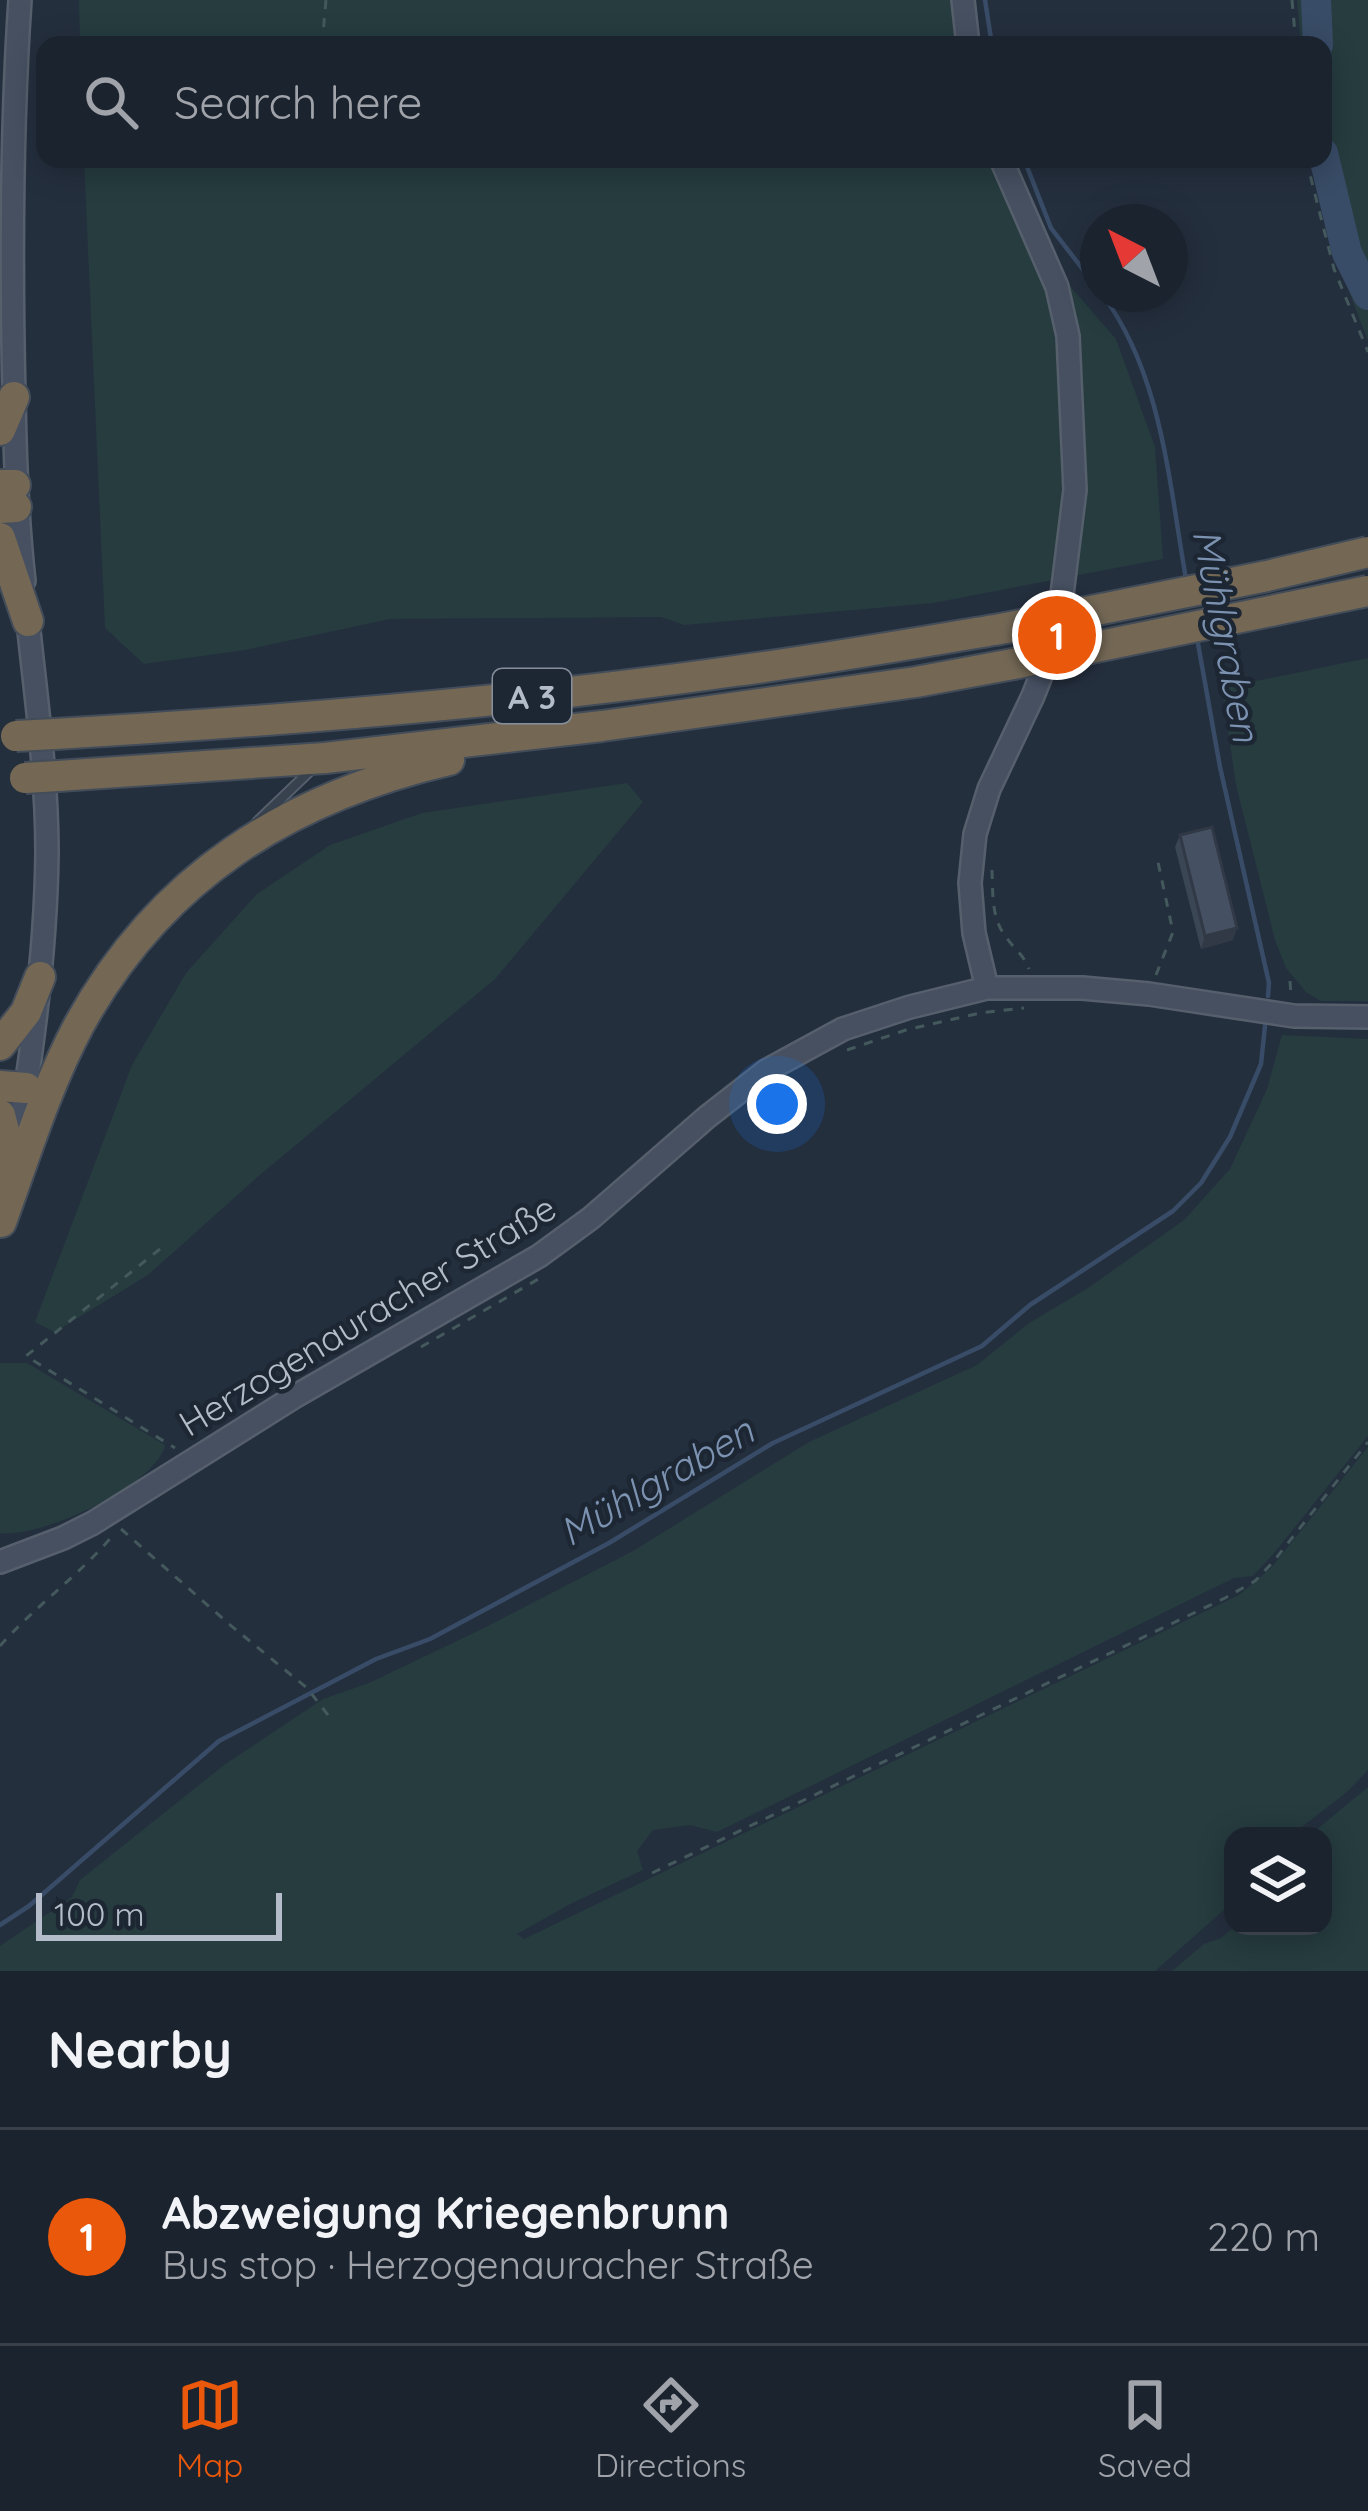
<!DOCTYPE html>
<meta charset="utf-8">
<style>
body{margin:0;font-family:Quicksand,sans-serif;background:#242b36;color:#f1f3f6}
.controls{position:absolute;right:36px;bottom:36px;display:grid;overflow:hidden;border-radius:24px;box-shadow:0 6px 30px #0003}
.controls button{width:108px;height:108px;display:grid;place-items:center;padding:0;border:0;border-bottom:3px solid #39404a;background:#1b232e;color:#f1f3f6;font:60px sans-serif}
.compass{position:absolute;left:1080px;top:204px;width:108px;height:108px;border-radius:50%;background:#1b232e;box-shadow:0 6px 30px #0003;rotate:318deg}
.scale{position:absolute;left:36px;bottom:30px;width:246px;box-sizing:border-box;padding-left:12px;border:6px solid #b4bcc9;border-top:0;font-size:33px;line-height:42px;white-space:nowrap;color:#b4bcc9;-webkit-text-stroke:9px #1d2633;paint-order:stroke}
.you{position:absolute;left:777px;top:1104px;width:42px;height:42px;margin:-30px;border:9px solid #fff;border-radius:50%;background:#1a73e8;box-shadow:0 0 0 18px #1a73e833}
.badge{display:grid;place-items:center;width:78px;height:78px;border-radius:50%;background:#ea580c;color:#fff;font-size:39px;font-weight:700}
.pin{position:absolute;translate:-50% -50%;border:6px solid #fff;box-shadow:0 3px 12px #0006}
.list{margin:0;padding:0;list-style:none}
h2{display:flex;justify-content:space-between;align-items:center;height:156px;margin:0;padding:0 48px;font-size:51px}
h2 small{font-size:39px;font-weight:400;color:#a0a4aa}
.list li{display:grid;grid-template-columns:78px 1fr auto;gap:36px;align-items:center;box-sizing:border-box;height:216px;padding:0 48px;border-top:3px solid #39404a}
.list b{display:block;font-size:45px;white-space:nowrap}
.list p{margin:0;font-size:39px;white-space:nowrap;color:#a0a4aa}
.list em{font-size:39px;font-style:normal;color:#a0a4aa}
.icon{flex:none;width:66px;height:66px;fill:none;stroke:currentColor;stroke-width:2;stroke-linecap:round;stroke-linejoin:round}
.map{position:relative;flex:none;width:1368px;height:1971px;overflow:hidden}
.search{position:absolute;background:#1b232e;box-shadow:0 6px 30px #0003;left:36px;right:36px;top:36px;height:132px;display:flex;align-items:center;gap:30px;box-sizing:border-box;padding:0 42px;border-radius:24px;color:#a0a4aa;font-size:45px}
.sheet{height:372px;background:#1b232e}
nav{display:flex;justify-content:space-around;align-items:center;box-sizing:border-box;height:168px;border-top:3px solid #39404a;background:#1b232e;font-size:33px;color:#a0a4aa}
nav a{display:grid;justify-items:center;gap:6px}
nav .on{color:#ea580c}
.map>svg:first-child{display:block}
.green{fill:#263c3f}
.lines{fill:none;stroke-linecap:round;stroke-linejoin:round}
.stream{stroke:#394c67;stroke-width:4.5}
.river{stroke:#394c67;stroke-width:30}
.lane-casing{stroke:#565f6c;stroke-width:12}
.secondary-casing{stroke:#565f6c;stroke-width:26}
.highway-casing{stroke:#434c59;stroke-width:34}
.path{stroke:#44595c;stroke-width:3;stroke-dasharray:9 9;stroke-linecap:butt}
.lane{stroke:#38414e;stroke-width:8}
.secondary{stroke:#465061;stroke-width:21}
.highway{stroke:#746855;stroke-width:30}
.highway-bridge-casing{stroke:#434c59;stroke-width:34;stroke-linecap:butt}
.highway-bridge{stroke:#746855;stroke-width:30}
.wall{fill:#3b4654}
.shaded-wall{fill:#303945}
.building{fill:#455162;stroke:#303945;stroke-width:3}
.labels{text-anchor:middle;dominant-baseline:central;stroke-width:9;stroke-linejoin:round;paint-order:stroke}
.shield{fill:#1d2633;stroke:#878f9c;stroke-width:3}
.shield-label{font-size:33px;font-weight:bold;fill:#b4bcc9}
.street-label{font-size:36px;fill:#b4bcc9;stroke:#1d2633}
.water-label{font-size:39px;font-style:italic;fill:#7c92b1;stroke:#1d2633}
</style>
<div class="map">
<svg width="1368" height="1971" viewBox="0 0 1368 1971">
<rect width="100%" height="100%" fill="#242f3e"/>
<path class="green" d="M79 0H955L958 45H80Z
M1297 0H1368V280L1351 247 1337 180 1325 183 1344 254 1368 303V340C1343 281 1326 222 1312 159H1323V45H1301Z
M84 159H996L1030 240 1116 339 1155 447 1163 559 933 603 684 625 661 617 390 619 245 650 144 664 105 628Z
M1368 658V1001H1321L1306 992 1286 968 1275 940 1236 785 1222 688Z
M627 783 643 802 495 979 261 1174 148 1275 55 1332 35 1322 132 1065 186 973 257 894 330 845 422 813Z
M1282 1035 1368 1039V1436L1275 1552 1253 1576 1234 1578 717 1832 690 1825 653 1830 637 1851 643 1870 572 1903 517 1934 524 1939 1239 1595 1271 1568 1368 1447V1770L1347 1792 1303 1826 1298 1836H1233V1902L1155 1971H0V1946L72 1897 80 1880 224 1765 323 1699 369 1683 484 1628 633 1551 809 1442 977 1365 1029 1323 1088 1288 1184 1220 1230 1169 1267 1089Z
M0 1363H27L165 1445C156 1486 39 1539 0 1533Z
M1368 1787V1971H1172L1204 1944 1221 1938 1235 1926H1323V1836L1310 1835Z"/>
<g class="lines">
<path class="stream" d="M985 0 992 45
M1024 159 1051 228 1098 289
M1102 294C1162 374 1169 483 1186 579
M1197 638 1220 767 1269 983 1268 996
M0 1925 29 1906 219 1741 376 1659 430 1639 609 1543 773 1443 982 1346 1030 1305 1173 1211 1201 1183 1230 1137 1261 1064 1265 1026"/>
<path class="river" d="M1316 0 1318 45
M1323 153 1347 253 1368 295"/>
<defs>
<path id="lane" d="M257 822 311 770"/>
<path id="secondary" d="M20 0C11 132 11 264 14 397 15 458 17 519 24 581
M963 0 968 45
M987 988 974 933 970 883 975 834 989 789 1033 696 1057 635 1075 490 1068 336 1057 287 1001 159
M16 1148C33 1050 46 951 47 852 47 772 35 691 27 612
M0 1562 63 1538 93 1523 294 1397 539 1256 591 1218 707 1117 766 1071 843 1029 910 1007 987 988H1082L1149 994 1294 1016 1368 1017"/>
<path id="highway" d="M0 430 14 397
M0 485H15
M0 508 16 507
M0 538 28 621
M55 734C282 721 510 703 735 671 826 659 916 643 1006 628
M58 776 325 758 602 726 916 682 1013 664
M0 1045 26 1012 40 977
M0 1086 26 1088
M0 1115 8 1147 9 1180
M1 1222C25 1156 46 1087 79 1025 161 876 288 798 449 760"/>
</defs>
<use href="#lane" class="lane-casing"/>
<use href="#secondary" class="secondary-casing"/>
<use href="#highway" class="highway-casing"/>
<path class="path" d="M1292 0 1296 45
M322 45 326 0
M1306 159 1334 269 1368 352
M992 870C993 893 991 918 1006 937 1014 949 1024 955 1029 969
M1156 975 1173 932 1158 862
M1290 981 1291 996
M847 1050 906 1030 980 1013 1024 1008
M160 1249 26 1356 175 1448
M421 1347 542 1277
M121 1529 229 1624 307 1688 328 1715
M0 1646C35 1606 80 1575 114 1534
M652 1873 1225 1598 1255 1581 1273 1562 1368 1442"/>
<use href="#lane" class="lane"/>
<use href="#secondary" class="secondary"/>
<use href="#highway" class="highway"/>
<defs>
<path id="highway-bridge" d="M1006 628 1267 576 1368 552
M1013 664 1368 591
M16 736 55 734
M25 778 58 776"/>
</defs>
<use href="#highway-bridge" class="highway-bridge-casing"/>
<use href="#highway-bridge" class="highway-bridge"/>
</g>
<path class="wall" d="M1180 835 1233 940 1201 949 1175 847Z"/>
<path class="shaded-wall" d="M1237 928 1233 940 1201 949 1205 936Z"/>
<path class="building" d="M1212 827 1237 928 1205 936 1180 835Z"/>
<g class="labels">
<rect class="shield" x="493" y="669" width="78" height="54" rx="9"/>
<g class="shield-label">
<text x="532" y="696">A 3</text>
</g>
<g class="street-label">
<text transform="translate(367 1315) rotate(-31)">Herzogenauracher Straße</text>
</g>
<g class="water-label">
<text transform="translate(1227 635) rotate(79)">Mühlgraben</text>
<text transform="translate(656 1481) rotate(-30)">Mühlgraben</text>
</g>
</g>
</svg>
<div class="controls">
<button><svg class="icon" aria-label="layers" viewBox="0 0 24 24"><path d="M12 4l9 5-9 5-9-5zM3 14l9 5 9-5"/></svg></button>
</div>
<svg class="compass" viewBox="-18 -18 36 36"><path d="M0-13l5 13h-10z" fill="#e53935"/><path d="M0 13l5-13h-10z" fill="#a0a4aa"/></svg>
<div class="scale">100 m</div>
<div class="you"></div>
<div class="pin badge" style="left:1057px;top:635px">1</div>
<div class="search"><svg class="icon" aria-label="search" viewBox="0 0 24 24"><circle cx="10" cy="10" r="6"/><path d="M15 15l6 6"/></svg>Search here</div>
</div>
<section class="sheet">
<h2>Nearby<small></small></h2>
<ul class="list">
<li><span class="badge">1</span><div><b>Abzweigung Kriegenbrunn</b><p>Bus stop · Herzogenauracher Straße</p></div><em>220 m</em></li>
</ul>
</section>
<nav>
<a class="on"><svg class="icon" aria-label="map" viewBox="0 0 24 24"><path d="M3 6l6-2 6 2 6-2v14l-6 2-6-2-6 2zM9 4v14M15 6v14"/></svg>Map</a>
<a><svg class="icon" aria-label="directions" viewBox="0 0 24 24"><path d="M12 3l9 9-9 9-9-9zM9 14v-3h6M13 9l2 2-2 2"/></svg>Directions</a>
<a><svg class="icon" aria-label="saved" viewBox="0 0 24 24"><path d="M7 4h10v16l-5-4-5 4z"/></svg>Saved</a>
</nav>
